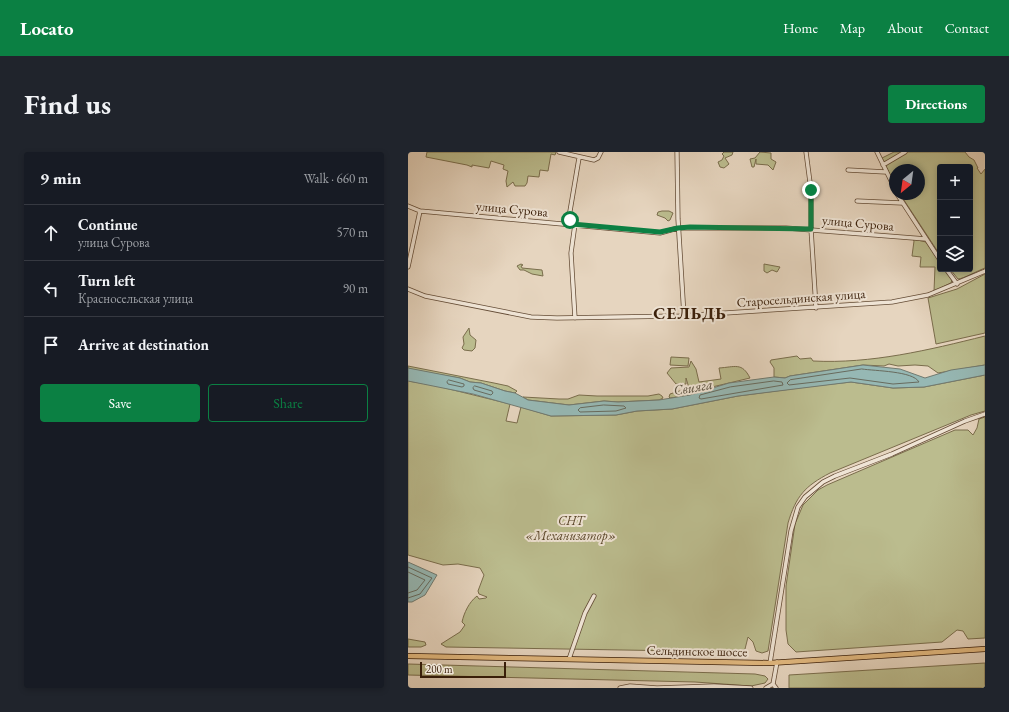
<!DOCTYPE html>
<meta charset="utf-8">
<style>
body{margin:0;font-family:"EB Garamond",serif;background:#20242c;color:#f1f3f6}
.controls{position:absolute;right:12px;top:12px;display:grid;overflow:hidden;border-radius:4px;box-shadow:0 2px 6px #0003}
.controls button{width:36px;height:36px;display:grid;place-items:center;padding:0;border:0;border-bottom:1px solid #363941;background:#171b24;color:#f1f3f6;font:20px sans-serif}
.compass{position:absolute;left:481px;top:12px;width:36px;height:36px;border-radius:50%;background:#171b24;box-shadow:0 2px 6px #0003;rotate:209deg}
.scale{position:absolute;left:12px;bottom:10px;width:86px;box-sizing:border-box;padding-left:4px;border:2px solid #391e09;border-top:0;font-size:11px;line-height:14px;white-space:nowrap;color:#391e09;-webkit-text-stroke:3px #efe4d5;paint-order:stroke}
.stop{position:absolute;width:12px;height:12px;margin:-9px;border:3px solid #0b8043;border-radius:50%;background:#fff}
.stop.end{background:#0b8043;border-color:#fff;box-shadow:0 1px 4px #0008}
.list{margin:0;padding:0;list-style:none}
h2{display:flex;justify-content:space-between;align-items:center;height:52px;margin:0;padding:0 16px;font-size:17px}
h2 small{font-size:13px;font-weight:400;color:#9ea1a6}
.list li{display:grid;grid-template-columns:26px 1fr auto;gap:12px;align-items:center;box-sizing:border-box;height:56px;padding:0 16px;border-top:1px solid #363941}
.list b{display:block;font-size:15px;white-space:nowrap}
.list p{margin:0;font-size:13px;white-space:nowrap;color:#9ea1a6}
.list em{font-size:13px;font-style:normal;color:#9ea1a6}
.actions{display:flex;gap:8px;padding:12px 16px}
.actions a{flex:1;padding:9px 0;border:1px solid #0b8043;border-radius:4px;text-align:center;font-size:14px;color:#0b8043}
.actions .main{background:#0b8043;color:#fff}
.icon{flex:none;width:22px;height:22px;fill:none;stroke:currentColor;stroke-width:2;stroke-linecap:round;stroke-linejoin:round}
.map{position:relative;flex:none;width:577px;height:536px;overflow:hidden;border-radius:4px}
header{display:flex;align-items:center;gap:24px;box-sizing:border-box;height:56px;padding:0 20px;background:#0b8043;color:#fff}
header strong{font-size:19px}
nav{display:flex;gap:22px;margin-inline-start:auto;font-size:14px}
.intro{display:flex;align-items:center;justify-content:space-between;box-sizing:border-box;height:96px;padding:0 24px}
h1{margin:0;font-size:28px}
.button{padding:10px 18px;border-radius:4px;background:#0b8043;color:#fff;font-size:14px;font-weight:700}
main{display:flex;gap:24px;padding:0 24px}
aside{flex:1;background:#171b24;border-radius:4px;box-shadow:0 2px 6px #0003}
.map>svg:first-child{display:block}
.green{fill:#bbbc8e;stroke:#7a6d4c}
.water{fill:#96b8b4;stroke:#717a70}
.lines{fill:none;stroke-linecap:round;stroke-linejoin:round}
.shore{stroke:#686b5e;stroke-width:1}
.minor-casing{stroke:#644c36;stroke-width:5}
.major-casing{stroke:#391e09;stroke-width:6}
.minor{stroke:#efe4d5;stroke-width:3.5}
.major{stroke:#e3ba80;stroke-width:4.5}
.route{stroke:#0b8043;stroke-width:5}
.labels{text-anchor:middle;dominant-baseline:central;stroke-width:4;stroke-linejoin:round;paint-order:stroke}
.street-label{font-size:13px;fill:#391e09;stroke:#efe4d5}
.park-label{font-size:13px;font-style:italic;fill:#5a462a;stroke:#efe4d5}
.water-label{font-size:14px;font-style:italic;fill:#554c3c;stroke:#efe4d5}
.district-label{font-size:17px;font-weight:bold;letter-spacing:1px;fill:#391e09;stroke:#efe4d5}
</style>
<header>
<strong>Locato</strong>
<nav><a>Home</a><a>Map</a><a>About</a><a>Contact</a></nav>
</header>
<div class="intro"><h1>Find us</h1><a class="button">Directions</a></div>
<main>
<aside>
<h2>9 min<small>Walk · 660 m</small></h2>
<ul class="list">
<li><svg class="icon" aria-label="ahead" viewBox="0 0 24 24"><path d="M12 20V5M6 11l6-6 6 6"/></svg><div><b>Continue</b><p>улица Сурова</p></div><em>570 m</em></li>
<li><svg class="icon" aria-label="left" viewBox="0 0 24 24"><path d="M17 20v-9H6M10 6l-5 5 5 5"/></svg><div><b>Turn left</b><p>Красносельская улица</p></div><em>90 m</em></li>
<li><svg class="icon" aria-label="arrive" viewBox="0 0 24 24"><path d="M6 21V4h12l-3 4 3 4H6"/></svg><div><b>Arrive at destination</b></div></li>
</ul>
<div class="actions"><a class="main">Save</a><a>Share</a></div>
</aside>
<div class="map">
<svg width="577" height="536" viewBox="0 0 577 536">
<rect width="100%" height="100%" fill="#e6d5bf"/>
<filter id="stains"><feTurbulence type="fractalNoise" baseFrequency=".005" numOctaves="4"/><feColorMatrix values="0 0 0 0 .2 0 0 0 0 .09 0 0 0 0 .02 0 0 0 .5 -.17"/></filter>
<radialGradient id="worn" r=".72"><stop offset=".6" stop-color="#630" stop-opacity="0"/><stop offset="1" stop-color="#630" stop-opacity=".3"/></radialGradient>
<path class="green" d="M19 0H148L147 3 143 2 140 19 132 18 131 25 120 24 119 31 117 34H107L105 30 99 35 98 29 100 19 95 17 96 13 83 9 81 16 64 13V15L59 13 18 5Z
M316 0H325L324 3 317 6 321 12 316 16 312 15 310 10 314 8 316 4 314 2Z
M352 0 363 1V7L368 10 365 18 360 13 348 12V7L346 15H344L342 7 347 6Z
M486 0H557L561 5 566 8 570 16H569L573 22 577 17V116C571 118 555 127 550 127L542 117H562V15H532V103L492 42H511V18H487V33L474 6Z
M254 59H261L265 61 262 68 260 69 257 66 249 63 250 60Z
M505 87 518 90 531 109 532 117H536L544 128 543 131 526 139 527 115H512L513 105 504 104 506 89Z
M113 112 115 113 113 114 114 116 134 118 135 124 124 122 116 118H112L109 114Z
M356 112 372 115 369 120 364 118 359 121 356 119Z
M577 122V181L528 192 520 146 549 137Z
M61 176 62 183 68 188 67 196 64 199 56 198 54 196 56 192 55 185Z
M577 184V213L530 221 520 214 507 213 490 214 481 212 476 214 455 213 382 224 377 226 366 225V216L362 210 363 208 389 204 392 207 403 206 405 209C463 212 521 198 577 184Z
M263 205 281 206 280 214 262 213Z
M283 209 288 217 291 230 313 227 311 216C327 215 334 210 342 226L304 235 282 243 262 246 261 245 262 242 281 236 278 226V232H268L259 221 263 216 281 215Z
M0 214 86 231 100 234 109 239 107 241 97 239 73 231 62 230 52 226 5 218 0 216Z
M577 223V259L563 263 422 321C397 334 388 344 380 371L360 499 354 501 348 499 345 490 340 485 337 497 333 500 38 495 33 492 52 480 57 473 54 470C56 461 61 450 69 444L71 447 78 446 79 445 71 442 70 439 76 423 72 416 50 412 35 413 0 403V229L25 233 102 252 98 269 109 271 113 255 143 264 208 263 229 259 264 257 330 244 406 234 443 230 485 236 516 235Z
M251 242 254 244 255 246 251 248 210 250 196 249 161 253 120 248 115 245 151 247H160L171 243 189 244H240Z
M577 265V486L560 487 555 479 549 478 534 490 388 500 380 492 378 478V434L387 372 395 353 410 338 419 333 547 278H560L565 283 569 276 571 267Z
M0 487 17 490 18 493 13 495H0Z
M577 511V536H381V523Z
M0 512 347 522 357 524 360 527 357 531 343 534 287 530 0 523Z"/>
<path class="water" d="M455 213 492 217 517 226 543 218 577 213V223L516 235 485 236 443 230 330 244 264 257 229 259 208 263 143 264 65 242 0 229V216L52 226 62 230 73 231 97 239 107 241 120 248 161 253 196 249 210 250 251 248 282 243 321 231 366 225 377 226 382 224Z
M0 410 29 423 17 443 4 450H0Z"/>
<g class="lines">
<path class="shore" d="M454 217C467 219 505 219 511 230L485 232 442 226 381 233 379 231 382 228Z
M41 228 56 232V234L54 235 40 232 39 230Z
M366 229 374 230 375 233 293 247 291 246 292 243 322 235Z
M67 234 84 239 85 241 83 243 66 238 65 236Z
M196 253 216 254 218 256 208 259 172 260 170 258 172 256Z
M0 415 24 426 12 442 0 446
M0 420 17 428 9 438 0 441"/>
<defs>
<path id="minor" d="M151 0 186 8 190 6 193 0
M269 0 270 67 276 164
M398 0 403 38V77L408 156
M469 0 487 37
M475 13 497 0
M440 18 478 20
M489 42 532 108
M449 49 494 51
M0 54 12 59 252 81 270 76H378L518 87
M163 72 161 65 171 6
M0 115 12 59
M538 117 549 132
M0 137 17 144 123 165 149 166 271 164 484 150 520 143 577 119
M167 166 163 101 167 72
M161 507 177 461 186 444
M362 511 383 379 390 355 397 345 415 330 427 324 484 302 557 269 577 262
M212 536 222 534 249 536 306 534 343 536
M358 536 365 532
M368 536 365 532 369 510"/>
<path id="major" d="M0 504 362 511 577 497"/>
</defs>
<use href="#minor" class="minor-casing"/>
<use href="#major" class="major-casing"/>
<use href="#minor" class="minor"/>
<use href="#major" class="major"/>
</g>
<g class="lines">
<path class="route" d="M162 68 164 72 252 80 270 76 282 75 403 77V38"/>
</g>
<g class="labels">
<g class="street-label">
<text transform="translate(104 57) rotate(5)">улица Сурова</text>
<text transform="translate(450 71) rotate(5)">улица Сурова</text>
<text transform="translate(393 146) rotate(-4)">Старосельдинская улица</text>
<text transform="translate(289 499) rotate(1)">Сельдинское шоссе</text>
</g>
<g class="park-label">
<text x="163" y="368">СНТ<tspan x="163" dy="15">«Механизатор»</tspan></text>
</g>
<g class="water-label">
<text transform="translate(285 235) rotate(-10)">Свияга</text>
</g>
<g class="district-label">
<text x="282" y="161">СЕЛЬДЬ</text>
</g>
</g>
<rect width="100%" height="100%" filter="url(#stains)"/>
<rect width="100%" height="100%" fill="url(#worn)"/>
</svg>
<div class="controls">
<button>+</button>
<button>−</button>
<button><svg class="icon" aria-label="layers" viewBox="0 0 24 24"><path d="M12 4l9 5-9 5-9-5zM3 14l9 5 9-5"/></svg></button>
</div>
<svg class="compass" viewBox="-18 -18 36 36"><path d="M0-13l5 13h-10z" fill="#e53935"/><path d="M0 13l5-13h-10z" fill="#9ea1a6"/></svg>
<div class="scale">200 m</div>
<div class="stop" style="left:162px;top:68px"></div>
<div class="stop end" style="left:403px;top:38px"></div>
</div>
</main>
